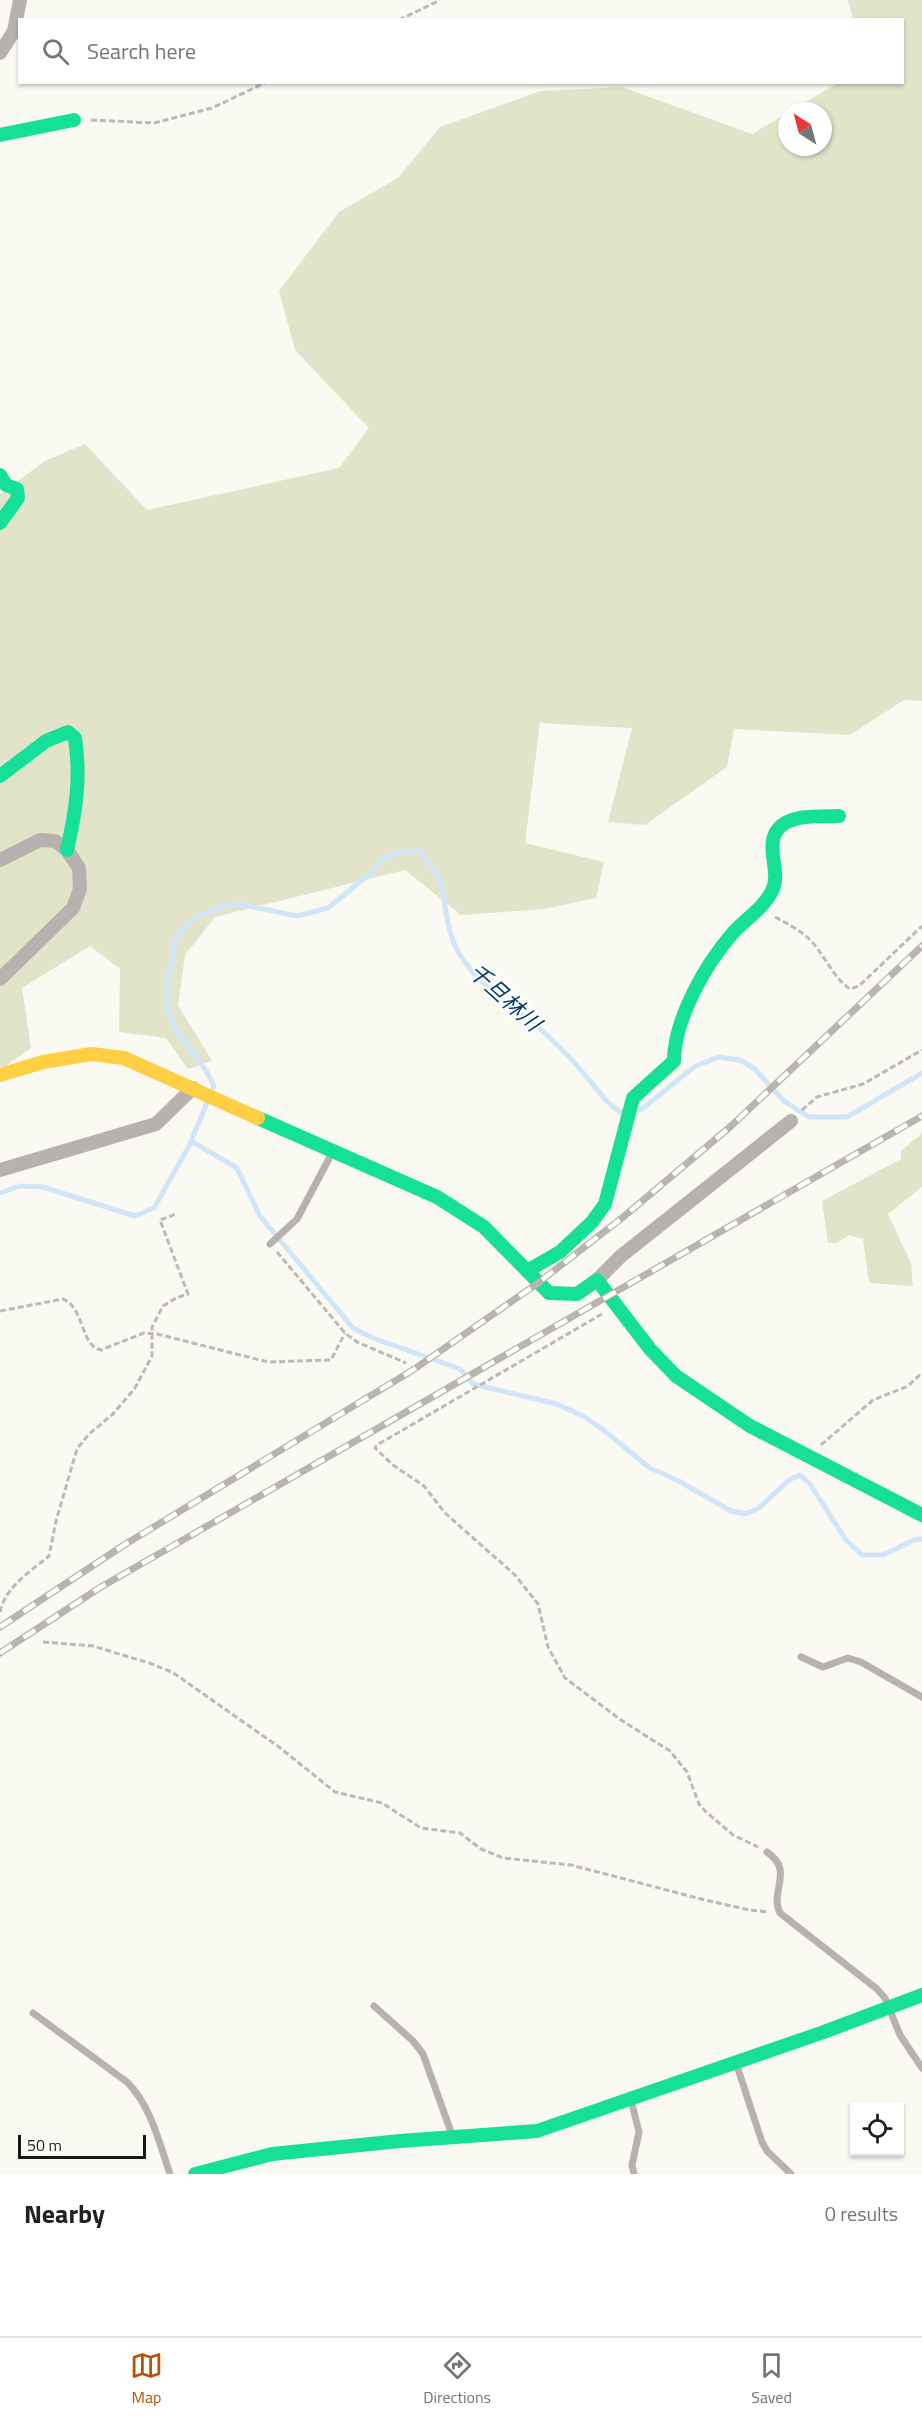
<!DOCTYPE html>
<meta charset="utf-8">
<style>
body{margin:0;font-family:"Titillium Web","Noto Sans JP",sans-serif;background:#f2f2f2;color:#202124}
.controls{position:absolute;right:18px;bottom:18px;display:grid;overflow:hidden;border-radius:0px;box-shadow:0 2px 4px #0004}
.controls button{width:54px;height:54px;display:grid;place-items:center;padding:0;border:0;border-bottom:2px solid #e0e0e0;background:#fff;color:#202124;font:30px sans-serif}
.compass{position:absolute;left:778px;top:102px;width:54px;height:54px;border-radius:50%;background:#fff;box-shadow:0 2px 4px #0004;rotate:324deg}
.scale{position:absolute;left:18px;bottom:15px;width:128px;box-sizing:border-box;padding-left:6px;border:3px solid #1a1812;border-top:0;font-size:16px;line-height:21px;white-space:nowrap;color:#1a1812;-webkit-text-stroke:4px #fff;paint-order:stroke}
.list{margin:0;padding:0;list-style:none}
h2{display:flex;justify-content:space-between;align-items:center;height:78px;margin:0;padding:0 24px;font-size:26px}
h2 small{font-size:20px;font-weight:400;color:#757577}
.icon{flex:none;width:33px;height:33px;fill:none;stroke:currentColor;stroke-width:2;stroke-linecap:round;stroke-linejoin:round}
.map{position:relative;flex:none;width:922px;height:2174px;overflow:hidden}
.search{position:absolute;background:#fff;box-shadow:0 2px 4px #0004;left:18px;right:18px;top:18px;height:66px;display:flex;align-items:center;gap:15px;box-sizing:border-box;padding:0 21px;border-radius:0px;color:#757577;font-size:22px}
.sheet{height:162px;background:#fff}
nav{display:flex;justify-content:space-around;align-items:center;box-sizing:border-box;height:84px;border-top:2px solid #e0e0e0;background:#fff;font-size:16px;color:#757577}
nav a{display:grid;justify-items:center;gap:3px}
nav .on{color:#b45309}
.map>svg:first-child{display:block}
.green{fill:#e1e4c9}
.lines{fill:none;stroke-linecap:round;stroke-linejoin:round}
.stream{stroke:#d1e5f8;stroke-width:5}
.path{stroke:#beb9b6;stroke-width:3;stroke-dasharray:6 3;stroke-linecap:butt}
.lane{stroke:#b9b1af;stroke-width:7}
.street{stroke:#b9b1af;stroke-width:14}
.fast{stroke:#16e098;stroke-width:14}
.slow{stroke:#ffcf43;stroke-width:14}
.rail-casing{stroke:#b8b4b1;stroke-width:7}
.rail{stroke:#fff;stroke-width:4.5;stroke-dasharray:14;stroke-linecap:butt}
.labels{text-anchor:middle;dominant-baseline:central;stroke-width:4.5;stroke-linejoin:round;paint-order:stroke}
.water-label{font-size:22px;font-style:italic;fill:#043b68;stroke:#fff}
</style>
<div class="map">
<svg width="922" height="2174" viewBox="0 0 922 2174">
<rect width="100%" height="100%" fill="#faf9f2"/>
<path class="green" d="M848 0H922V701L904 700 850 735 734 729 727 767 645 825 608 822 632 728 540 723 525 843 604 862 596 898 544 909 461 915 405 870 215 917 185 955 178 1005 212 1061 188 1069 166 1038 119 1032 120 969 90 946 22 988 31 1048 3 1068 0 1066V494L45 461 85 444 147 510 339 468 369 428 295 350 279 291 339 212 398 178 440 127 541 91 622 87 752 134 787 113V147H823V111H790L838 83 902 82V20L853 19Z
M922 1133V1187L888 1214 911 1263 913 1286 869 1283 863 1239 849 1235 837 1243H828L822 1201 901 1159V1151Z"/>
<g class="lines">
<path class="stream" d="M191 1141 237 1168 260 1216 353 1328 373 1338 460 1369 473 1384 557 1404 583 1416 601 1428 650 1468 677 1480 731 1511 746 1514 759 1508 789 1480 800 1475 810 1484 846 1540 862 1555H883L914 1540 922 1539
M0 1193 20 1186 43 1187 135 1216 154 1208 189 1146 214 1086 205 1069 178 1034 168 1012V978L177 935 197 916 225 906 239 904 297 916 328 908 373 871 383 859 397 852 419 851C452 883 439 906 454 943 470 983 522 1010 551 1039 563 1050 575 1063 586 1076 597 1089 605 1102 620 1112L642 1109 694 1067 718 1057 740 1060 754 1068 784 1101 809 1117H847L922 1073"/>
<path class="path" d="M399 20 440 0
M91 120 154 123 212 108 267 82
M775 917C786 923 798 929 807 937 824 952 831 976 850 989L859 986 922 926
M802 1110 817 1097 863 1084 922 1050
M277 1252 345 1333 357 1342 406 1363
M0 1311 63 1299C85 1308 80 1346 101 1350L144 1333 157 1334 268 1362 331 1360 345 1333
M602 1314 377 1445 375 1448 393 1465 424 1486 445 1513 515 1575 538 1604 548 1647 565 1678 621 1720 670 1751 687 1772 699 1804 705 1811 733 1835 758 1847
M821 1445 873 1400 908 1386 922 1373
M0 1612C5 1587 31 1571 49 1556L56 1521 77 1449 88 1435 113 1414 135 1388 152 1356V1327L163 1306 176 1298 188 1294 160 1220 176 1214
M43 1642 93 1646 149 1663 172 1672 279 1747 335 1792 382 1803 421 1828 460 1833 481 1849 503 1858 571 1865 705 1900 749 1910 769 1912"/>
<path class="lane" d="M270 1244 297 1219 332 1153
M801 1657 823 1667 848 1658 861 1662 922 1697
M767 1852C795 1871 769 1891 780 1913L877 1989 885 1998 900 2035 922 2068
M374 2006 413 2041 423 2054 451 2132 450 2137
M33 2013 127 2082C151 2106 159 2142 170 2174
M736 2063 762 2142 767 2151 791 2174
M631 2100 639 2132 632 2165 634 2174"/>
<path class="street" d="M0 53 14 31 20 0
M0 860 40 840 55 841 67 850 79 868 80 889 73 908 0 979
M0 1170 156 1124 193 1088
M597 1280 621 1256 791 1121"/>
<path class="fast" d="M0 135 74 120
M0 475 6 485 17 489 18 498 0 523
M0 776 46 741 68 732 75 738C81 778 76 811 67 850
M258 1118 437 1197 484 1227 549 1293 577 1294 597 1280 650 1349 676 1376 750 1426 922 1515
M527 1271 560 1252 592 1222 605 1204 633 1098 674 1061C674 1020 705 965 732 934 744 920 763 909 772 891 782 872 764 847 778 829 791 813 821 817 839 816
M195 2174 272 2154 400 2141 537 2131 821 2033 922 1995"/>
<path class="slow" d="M0 1075 43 1062 91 1054 124 1058 258 1118"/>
<defs>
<path id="rail" d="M0 1627 124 1545 413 1370 538 1283 622 1218 730 1127 922 946
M0 1653 101 1587 922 1116"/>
</defs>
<use href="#rail" class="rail-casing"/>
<use href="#rail" class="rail"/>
</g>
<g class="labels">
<g class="water-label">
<text transform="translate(505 997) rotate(42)">千旦林川</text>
</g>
</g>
</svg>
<div class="controls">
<button><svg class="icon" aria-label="locate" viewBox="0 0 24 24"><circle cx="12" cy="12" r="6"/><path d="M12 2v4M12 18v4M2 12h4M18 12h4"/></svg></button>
</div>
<svg class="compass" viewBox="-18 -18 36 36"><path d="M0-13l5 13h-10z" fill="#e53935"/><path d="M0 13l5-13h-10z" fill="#757577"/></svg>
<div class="scale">50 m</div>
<div class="search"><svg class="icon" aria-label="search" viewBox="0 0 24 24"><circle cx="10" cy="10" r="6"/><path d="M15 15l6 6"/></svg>Search here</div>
</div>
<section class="sheet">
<h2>Nearby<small>0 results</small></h2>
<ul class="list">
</ul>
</section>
<nav>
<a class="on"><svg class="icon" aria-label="map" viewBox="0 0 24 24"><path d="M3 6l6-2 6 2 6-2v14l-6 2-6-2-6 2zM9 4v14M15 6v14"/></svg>Map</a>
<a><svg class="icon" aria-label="directions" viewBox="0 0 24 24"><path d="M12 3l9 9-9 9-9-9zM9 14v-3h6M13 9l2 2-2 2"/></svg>Directions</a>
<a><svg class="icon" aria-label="saved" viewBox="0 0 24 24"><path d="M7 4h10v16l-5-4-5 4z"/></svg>Saved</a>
</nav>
